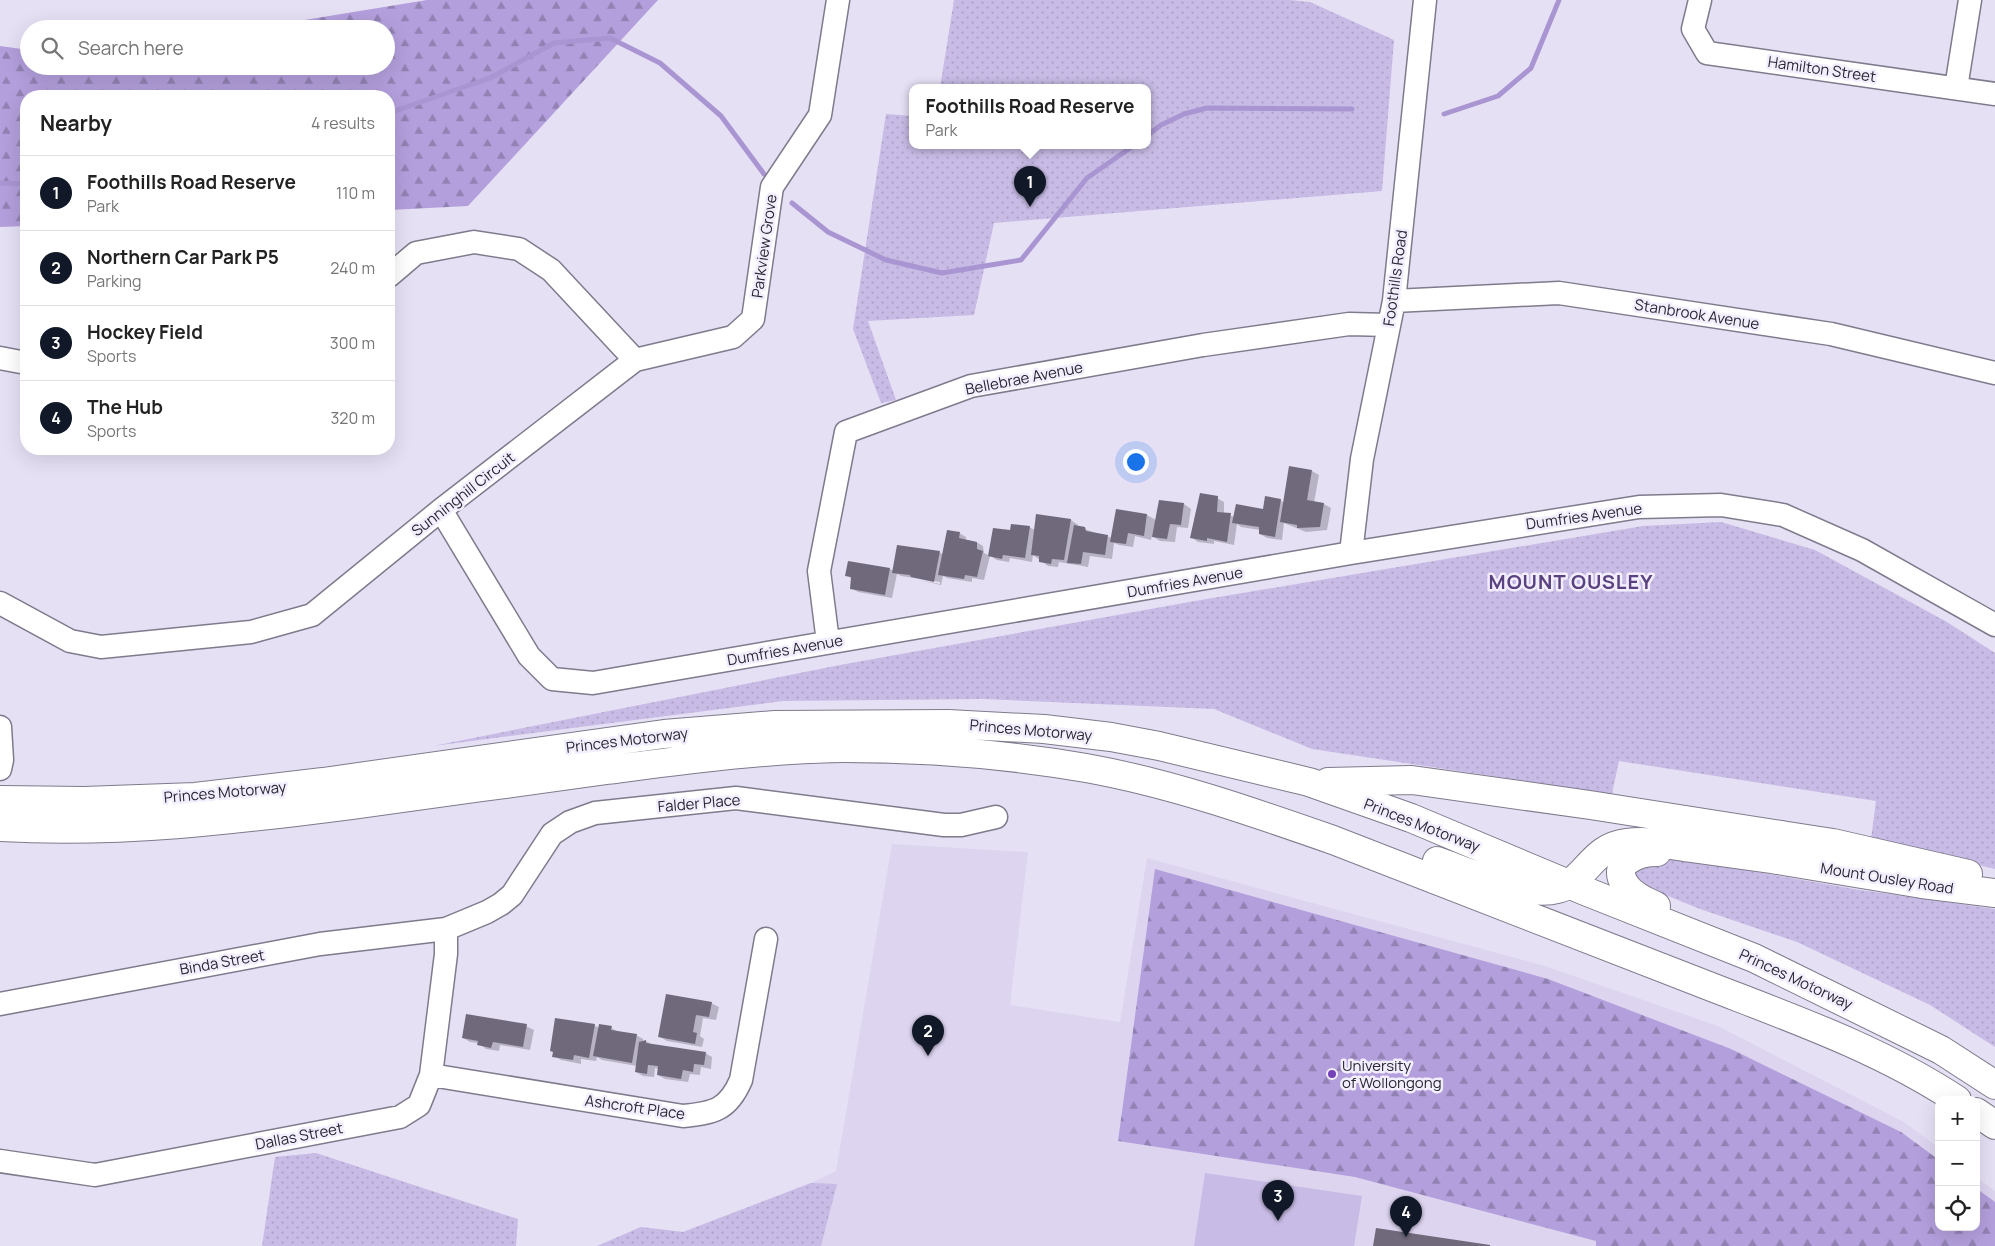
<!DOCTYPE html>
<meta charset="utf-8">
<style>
body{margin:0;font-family:Manrope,sans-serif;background:#f2f2f2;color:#222}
.controls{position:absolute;right:15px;bottom:15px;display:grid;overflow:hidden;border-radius:10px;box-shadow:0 5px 20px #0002}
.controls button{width:45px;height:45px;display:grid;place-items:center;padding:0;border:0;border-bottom:1px solid #e0e0e0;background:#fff;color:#222;font:25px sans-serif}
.you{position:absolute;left:1135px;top:461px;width:18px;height:18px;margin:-12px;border:4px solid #fff;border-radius:50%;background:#1a73e8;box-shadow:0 0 0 8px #1a73e833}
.badge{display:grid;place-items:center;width:32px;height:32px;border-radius:50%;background:#111827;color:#fff;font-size:16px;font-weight:700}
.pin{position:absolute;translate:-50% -41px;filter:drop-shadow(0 1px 2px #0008)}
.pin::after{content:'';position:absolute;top:26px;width:18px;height:15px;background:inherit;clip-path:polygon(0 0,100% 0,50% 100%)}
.popup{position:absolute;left:909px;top:84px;width:242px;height:65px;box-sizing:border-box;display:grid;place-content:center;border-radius:10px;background:#fff;filter:drop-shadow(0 1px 4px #0005);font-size:16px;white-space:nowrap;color:#767676}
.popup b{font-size:19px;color:#222}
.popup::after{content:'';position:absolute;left:50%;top:100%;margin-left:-10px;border:10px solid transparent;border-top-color:#fff}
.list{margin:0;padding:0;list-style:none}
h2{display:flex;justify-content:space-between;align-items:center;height:65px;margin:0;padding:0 20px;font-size:21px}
h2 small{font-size:16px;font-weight:400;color:#767676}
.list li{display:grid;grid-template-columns:32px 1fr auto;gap:15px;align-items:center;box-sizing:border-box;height:75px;padding:0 20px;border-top:1px solid #e0e0e0}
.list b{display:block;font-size:19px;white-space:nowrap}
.list p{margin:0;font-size:16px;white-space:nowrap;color:#767676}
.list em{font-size:16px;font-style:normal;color:#767676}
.icon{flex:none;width:28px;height:28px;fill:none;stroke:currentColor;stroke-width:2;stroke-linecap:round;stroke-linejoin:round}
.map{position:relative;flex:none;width:1995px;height:1246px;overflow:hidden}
.search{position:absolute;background:#fff;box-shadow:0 5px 20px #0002;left:20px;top:20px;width:375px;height:55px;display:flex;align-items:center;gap:12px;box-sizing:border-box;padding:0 18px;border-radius:28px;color:#767676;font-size:19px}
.panel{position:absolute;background:#fff;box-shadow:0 5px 20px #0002;left:20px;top:90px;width:375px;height:365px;border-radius:20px}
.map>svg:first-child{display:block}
.built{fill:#ddd4f0}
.green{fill:url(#green-dots)}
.forest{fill:url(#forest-firs)}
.pitch{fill:#c8bbe5}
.shadow{fill:#0003}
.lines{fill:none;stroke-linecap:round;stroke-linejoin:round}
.stream{stroke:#a995d1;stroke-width:5}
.building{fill:#6f697b}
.minor-casing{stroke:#7f7a8c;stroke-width:25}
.major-casing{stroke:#7f7a8c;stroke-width:30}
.highway-casing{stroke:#7f7a8c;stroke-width:30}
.minor{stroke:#fff;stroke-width:22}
.major{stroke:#fff;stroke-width:28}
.highway{stroke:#fff;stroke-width:28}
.poi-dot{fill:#7441b8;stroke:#f3eeff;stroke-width:2}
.labels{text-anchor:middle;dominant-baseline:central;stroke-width:5;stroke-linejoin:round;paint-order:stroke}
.street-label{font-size:15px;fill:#29272f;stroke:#f3eeff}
.poi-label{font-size:15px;fill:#29272f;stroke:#f3eeff;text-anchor:start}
.district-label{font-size:20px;font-weight:bold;letter-spacing:1px;fill:#59427f;stroke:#f3eeff}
</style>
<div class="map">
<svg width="1995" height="1246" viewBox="0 0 1995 1246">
<defs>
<pattern id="green-dots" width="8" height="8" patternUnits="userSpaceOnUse" patternTransform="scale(1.25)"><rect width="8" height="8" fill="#c8bbe5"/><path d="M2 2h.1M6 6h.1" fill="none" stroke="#aca1c5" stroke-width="1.8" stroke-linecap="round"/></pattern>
<pattern id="forest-firs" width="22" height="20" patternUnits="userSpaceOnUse" patternTransform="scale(1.25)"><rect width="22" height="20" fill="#b39fdc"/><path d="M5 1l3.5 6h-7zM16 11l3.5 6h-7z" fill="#9282b3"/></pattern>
</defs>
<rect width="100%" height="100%" fill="#e6e0f5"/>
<path class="built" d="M892 844 1028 852 1010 1005 1120 1022 1147 858 1545 966 1718 1026 1904 1122 1939 1148V1227H1976V1177L1995 1191V1246H597L641 1227 683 1232 811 1183 836 1171Z"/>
<path class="green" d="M954 0H1290L1310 2 1394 40 1382 191 994 223 974 315 868 321 896 400 881 403 853 329 886 114 912 116V146H1148V88H940Z
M1721 522 1815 550 1947 622 1995 653V869L1871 839 1876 801 1619 761 1612 794 1312 749 1214 709 984 699 783 701 433 746 840 665 1195 601 1643 526Z
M1671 857 1860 890 1995 909V1047L1930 1005 1797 942 1700 909 1646 887 1633 872 1638 863Z
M316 1153 518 1219 516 1246H262L275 1157Z
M811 1183 837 1184 821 1246H597L641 1227 683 1232Z"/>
<path class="forest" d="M427 0H658L468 206 389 210V96H26V226L0 227V46L29 50V66H386V29H249Z
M1155 869 1548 979 1731 1049 1901 1132 1939 1160V1227H1976V1188L1995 1202V1246H1596V1241L1355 1177 1118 1141Z"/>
<path class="pitch" d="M1205 1173 1362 1196 1354 1246H1194Z"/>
<path class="shadow" d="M1312 471 1319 475 1314 503 1324 504 1331 508 1327 530 1306 532 1284 523 1282 540 1267 538 1260 534V530L1241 527 1237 524 1234 545 1214 541V544L1198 542 1191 537 1196 511H1198L1217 498 1224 502V514L1235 517 1264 510 1280 500 1284 503Z
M1160 501 1184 504 1191 509 1188 528 1177 527 1175 542 1160 541 1152 536 1151 540 1135 536 1133 547 1119 545 1114 543 1112 559 1090 556 1088 567 1059 562 1058 567 1048 566 1033 555 1032 562 1010 558 1009 562 997 560 990 556 984 580 972 578V582L947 578 943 576 941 585 918 580 940 584V582L901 576 897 574 892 598 858 592 851 588 852 579 846 575 890 569 894 571 939 552 944 555 959 533 966 537V540L976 542 983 546 984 553 990 556 1011 531 1029 527 1035 530 1037 515 1071 520 1078 525V527L1112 538 1117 511 1147 515 1156 520Z
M711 1003 719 1007 716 1020 703 1018 700 1036 704 1039 702 1047 667 1041 660 1037Z
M594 1025 599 1028H611L619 1032 636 1035 643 1039V1042L646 1041 653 1045 705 1053 712 1057 711 1069 701 1067 700 1075 690 1074 688 1082 665 1079 658 1075 659 1069 655 1068 654 1077 643 1076 636 1072 637 1066 602 1060 597 1057 596 1061 581 1059V1064L561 1060 554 1056Z
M526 1026 534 1030 530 1050 500 1045 499 1051 486 1049 479 1043 470 1042 463 1038Z"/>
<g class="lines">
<path class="stream" d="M389 113 490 78 554 43 610 38 660 63 721 116 764 174
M1444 114 1498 96 1531 68 1559 0
M1148 135 1161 125 1184 114 1207 108 1352 109
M0 183 26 184
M792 203 828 232 886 260 942 273 1021 260 1087 178 1133 146"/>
</g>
<path class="building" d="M1289 466 1312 470 1307 500 1324 503 1320 527 1297 528V525L1280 522Z
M1200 493 1218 496 1217 512 1231 513 1227 542 1207 538V541L1190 538Z
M1265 496 1281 499 1275 537 1259 534V527L1232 523 1236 504 1263 509Z
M1159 500 1184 503 1181 525 1170 524 1167 539 1152 537Z
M1116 509 1147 514 1144 536 1128 533 1126 544 1110 542Z
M1036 514 1071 519 1064 560 1052 559 1051 564 1039 562V556L1031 555Z
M1011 524 1030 526 1025 558 1003 555 1002 559 988 556 993 528 1010 530Z
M1074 525 1085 527 1086 531 1108 535 1105 555 1083 552 1081 564 1067 563Z
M947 530 960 532 959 538 977 542V549L983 551 977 577 965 575 964 579 938 575Z
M897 545 940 551 934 582 911 577 910 575 892 573Z
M848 561 890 568 885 595 850 589 851 577 845 576Z
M666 994 712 1002 709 1017 696 1015 693 1032 697 1033 695 1044 658 1037Z
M466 1014 527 1024 523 1047 493 1042 491 1048 477 1045 478 1041 462 1038Z
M555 1018 595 1024 589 1058 574 1055 573 1060 552 1057 553 1052 550 1051Z
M599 1024 612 1026 611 1030 637 1034 632 1063 593 1056Z
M646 1040V1043L706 1052 704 1065 694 1064 693 1072 683 1070 681 1079 657 1075 658 1066 648 1065 647 1074 635 1072 639 1042Z
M1376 1228 1490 1245V1246H1373Z"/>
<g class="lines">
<defs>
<path id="minor" d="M1700 0 1693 29 1707 53 1995 94
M1956 88 1970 0
M389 276 416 253 474 242 519 249 551 270 635 360
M1394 301 1559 293 1831 334 1995 373
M0 358 26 363
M441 510 529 656 552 679 593 683 1351 553 1639 507 1721 505 1783 515 1862 550 1995 625
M1351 553 1362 459 1394 301 1425 0
M0 603 70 641 101 647 251 632 312 615 441 510 635 360 733 337 753 319 772 187 820 115 838 0
M828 642 819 571 846 432 971 386 1203 345 1349 324 1389 325
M0 727 2 760 0 769
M0 1004 320 944 446 929 487 912 501 904 512 895 552 834 570 822 595 813 736 798 944 825H961L996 817
M431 1075 683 1116C714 1113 728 1110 741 1080L766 939
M0 1161 95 1175 400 1117 419 1105 431 1075 446 954V929"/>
<path id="major" d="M1781 835 1833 843 1968 874
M1778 860 1922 884 1995 893"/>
<path id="highway" d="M1328 782 1412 780 1590 805 1781 835
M0 800 84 801 195 797 323 782 664 734 775 725 948 724 1044 729 1111 737 1159 746 1309 782 1411 818 1585 891 1754 958 1941 1050 1995 1085
M0 827C118 834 235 820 351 805 436 793 522 782 607 770 685 760 764 749 843 748 924 748 1006 754 1086 768 1170 783 1253 812 1333 840 1454 887 1575 934 1696 981 1785 1016 1877 1047 1957 1100
M1437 861C1469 872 1539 905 1569 884 1591 868 1596 847 1627 843 1648 840 1670 845 1691 848 1720 852 1749 856 1778 860
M1656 906C1645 901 1633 896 1626 886 1609 862 1639 852 1657 852
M1976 1112 1995 1125"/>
</defs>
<use href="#minor" class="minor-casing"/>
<use href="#major" class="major-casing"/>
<use href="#highway" class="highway-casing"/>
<use href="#minor" class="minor"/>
<use href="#major" class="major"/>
<use href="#highway" class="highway"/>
</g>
<circle class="poi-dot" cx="1332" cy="1074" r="5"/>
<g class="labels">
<g class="street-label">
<text transform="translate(1822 69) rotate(8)">Hamilton Street</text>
<text transform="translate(764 246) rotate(-82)">Parkview Grove</text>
<text transform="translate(1395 278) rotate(-82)">Foothills Road</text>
<text transform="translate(1697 314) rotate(9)">Stanbrook Avenue</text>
<text transform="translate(1024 378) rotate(-11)">Bellebrae Avenue</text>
<text transform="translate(463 494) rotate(-38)">Sunninghill Circuit</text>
<text transform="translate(1584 516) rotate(-8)">Dumfries Avenue</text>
<text transform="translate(1185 582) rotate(-10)">Dumfries Avenue</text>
<text transform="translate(785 650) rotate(-10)">Dumfries Avenue</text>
<text transform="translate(1031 730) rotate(5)">Princes Motorway</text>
<text transform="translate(627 740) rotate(-7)">Princes Motorway</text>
<text transform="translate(225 792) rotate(-5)">Princes Motorway</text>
<text transform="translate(699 803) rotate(-5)">Falder Place</text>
<text transform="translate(1422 825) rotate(21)">Princes Motorway</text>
<text transform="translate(1887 878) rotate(9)">Mount Ousley Road</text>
<text transform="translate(222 962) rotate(-10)">Binda Street</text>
<text transform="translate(1796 979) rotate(25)">Princes Motorway</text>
<text transform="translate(635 1107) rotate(8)">Ashcroft Place</text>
<text transform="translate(299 1136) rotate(-11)">Dallas Street</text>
</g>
<g class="poi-label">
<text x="1342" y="1065">University<tspan x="1342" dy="17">of Wollongong</tspan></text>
</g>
<g class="district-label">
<text x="1571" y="581">MOUNT OUSLEY</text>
</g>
</g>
</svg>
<div class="controls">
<button>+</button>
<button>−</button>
<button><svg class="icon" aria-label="locate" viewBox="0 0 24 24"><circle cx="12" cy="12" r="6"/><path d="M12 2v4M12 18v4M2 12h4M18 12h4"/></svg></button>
</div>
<div class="you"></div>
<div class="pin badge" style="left:1030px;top:207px">1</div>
<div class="popup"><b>Foothills Road Reserve</b>Park</div>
<div class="pin badge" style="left:928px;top:1056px">2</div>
<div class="pin badge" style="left:1278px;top:1221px">3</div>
<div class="pin badge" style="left:1406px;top:1237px">4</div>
<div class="search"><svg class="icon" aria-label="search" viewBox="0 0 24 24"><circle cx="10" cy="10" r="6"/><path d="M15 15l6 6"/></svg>Search here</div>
<section class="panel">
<h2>Nearby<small>4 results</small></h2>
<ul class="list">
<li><span class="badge">1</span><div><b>Foothills Road Reserve</b><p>Park</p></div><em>110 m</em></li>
<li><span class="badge">2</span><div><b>Northern Car Park P5</b><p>Parking</p></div><em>240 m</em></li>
<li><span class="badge">3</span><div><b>Hockey Field</b><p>Sports</p></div><em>300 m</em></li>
<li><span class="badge">4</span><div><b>The Hub</b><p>Sports</p></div><em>320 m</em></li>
</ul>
</section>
</div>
